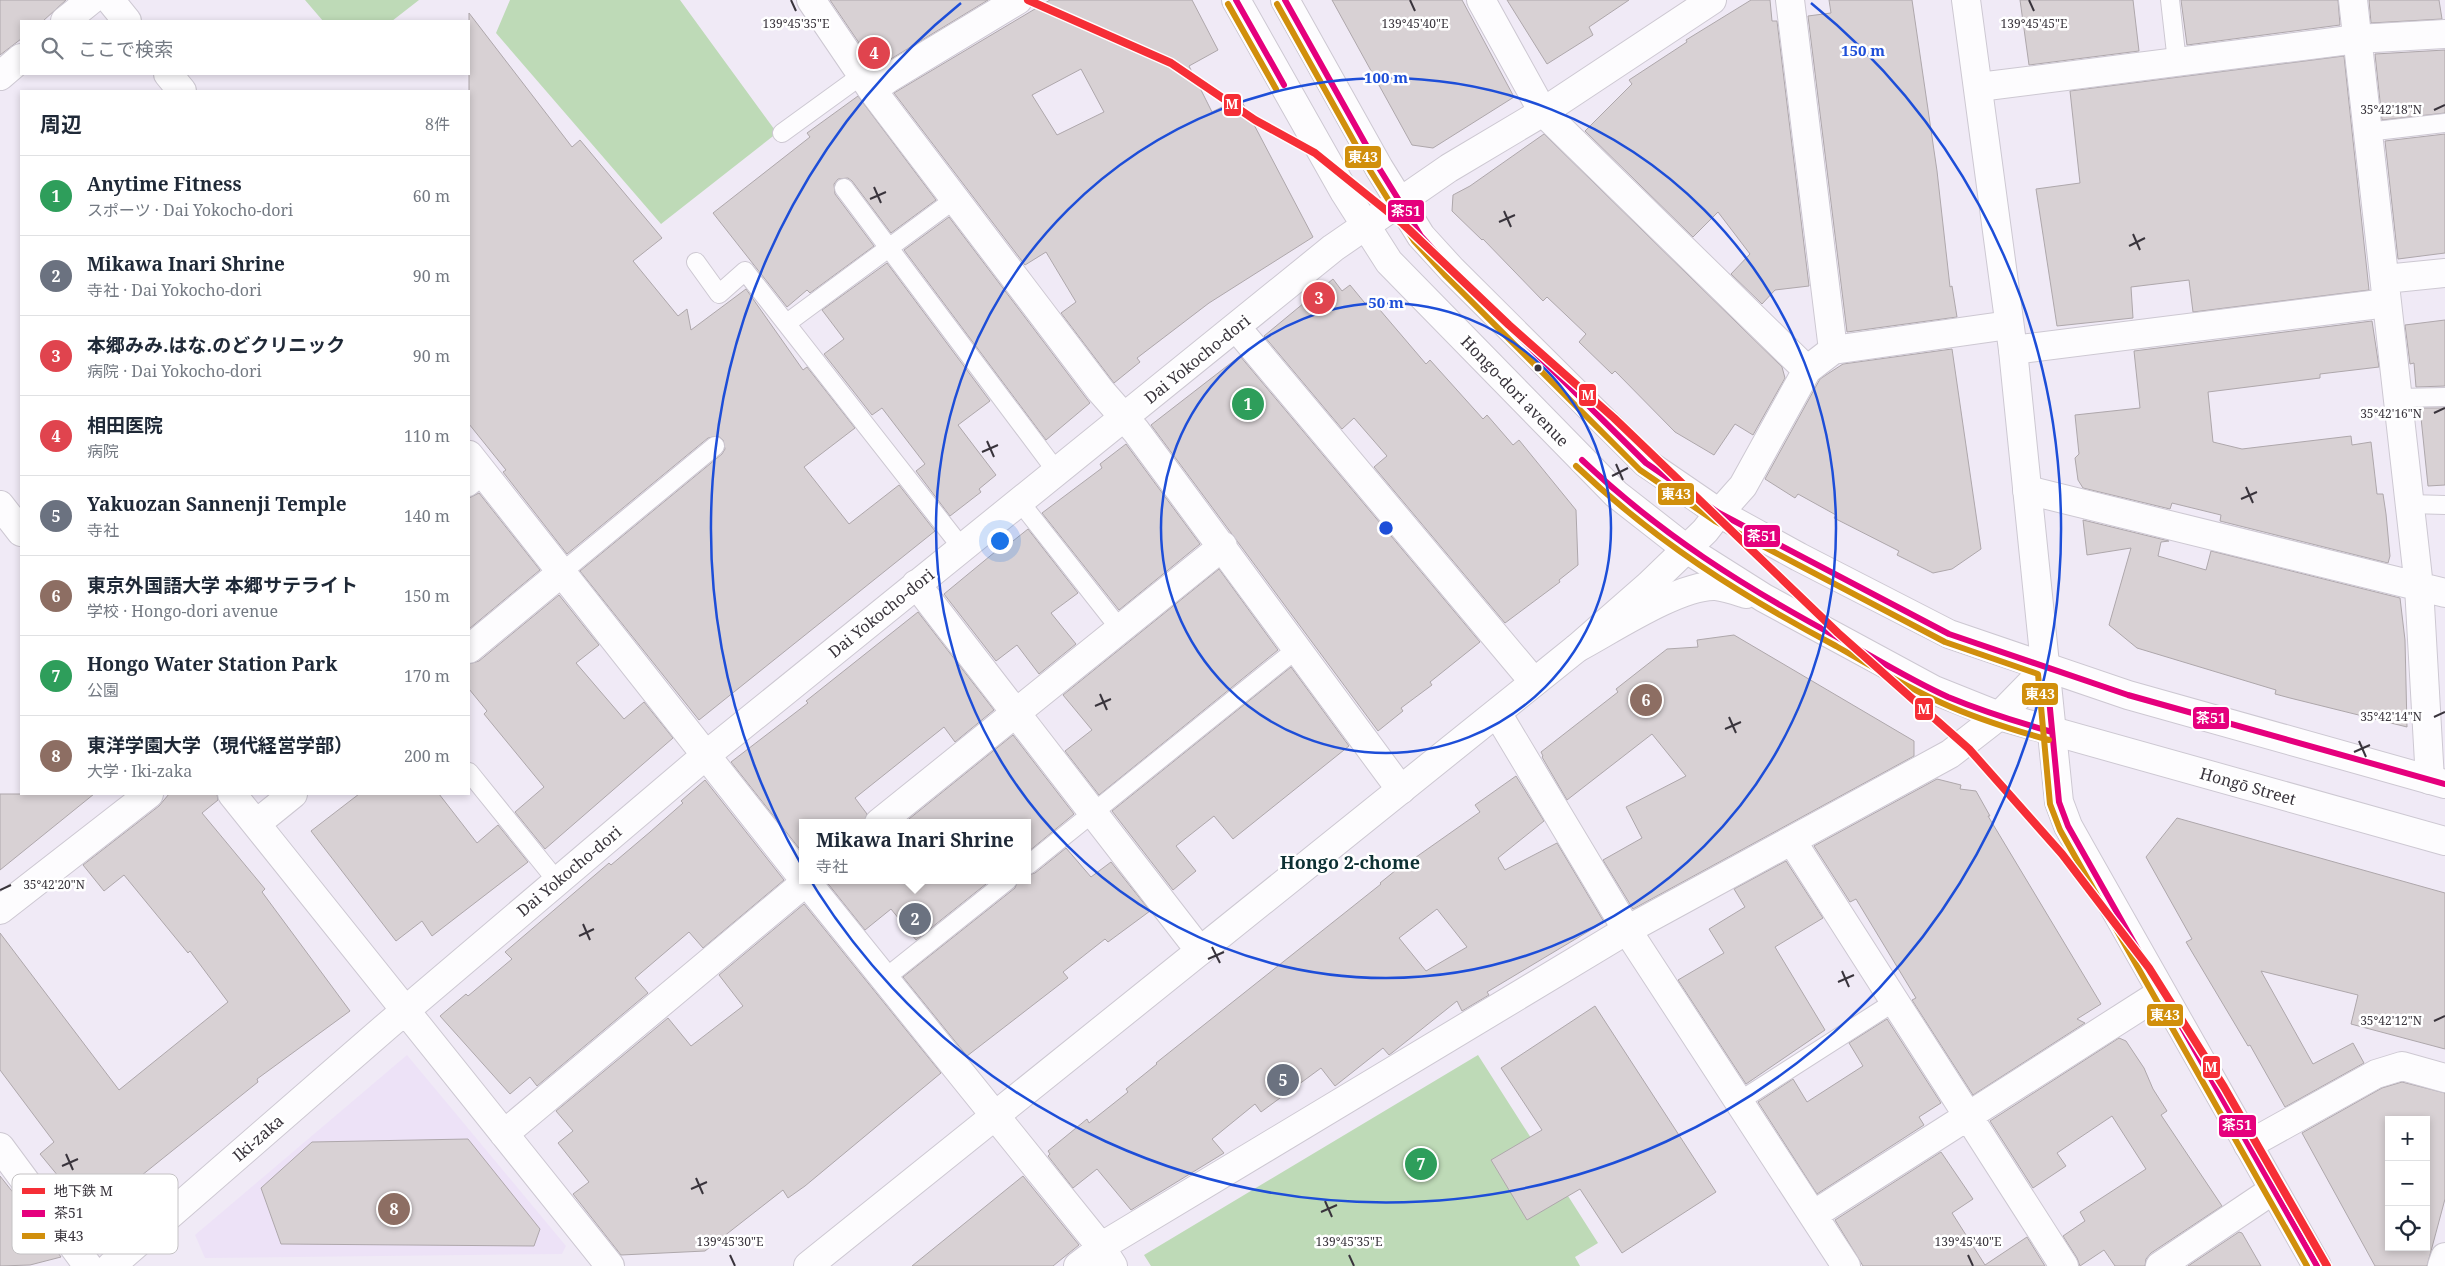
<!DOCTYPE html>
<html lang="ja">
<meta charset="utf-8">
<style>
body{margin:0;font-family:"Noto Serif","Noto Sans JP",serif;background:#f2f2f3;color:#1f2937}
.controls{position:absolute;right:15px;bottom:15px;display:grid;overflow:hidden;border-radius:0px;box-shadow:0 2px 8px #0003}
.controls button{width:45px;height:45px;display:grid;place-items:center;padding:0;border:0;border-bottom:1px solid #e0e1e3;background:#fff;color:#1f2937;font:25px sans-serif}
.you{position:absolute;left:999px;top:540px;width:18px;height:18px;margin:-12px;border:4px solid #fff;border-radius:50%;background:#1a73e8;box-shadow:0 0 0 8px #1a73e833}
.badge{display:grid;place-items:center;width:32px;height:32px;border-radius:50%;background:#d93025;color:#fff;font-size:16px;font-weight:700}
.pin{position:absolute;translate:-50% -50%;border:2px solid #fff;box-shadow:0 1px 5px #0006}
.popup{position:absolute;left:799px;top:819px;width:232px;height:65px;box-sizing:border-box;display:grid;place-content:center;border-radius:0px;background:#fff;filter:drop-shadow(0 1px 4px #0005);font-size:16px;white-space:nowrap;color:#747a83}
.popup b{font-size:19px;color:#1f2937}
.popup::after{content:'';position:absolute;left:50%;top:100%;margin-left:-10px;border:10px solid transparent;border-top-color:#fff}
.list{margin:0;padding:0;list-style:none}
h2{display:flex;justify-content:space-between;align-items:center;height:65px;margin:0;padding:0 20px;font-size:21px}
h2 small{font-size:16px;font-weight:400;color:#747a83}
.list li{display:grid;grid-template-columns:32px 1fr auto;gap:15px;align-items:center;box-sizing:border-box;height:80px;padding:0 20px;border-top:1px solid #e0e1e3}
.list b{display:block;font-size:19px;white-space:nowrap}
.list p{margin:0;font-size:16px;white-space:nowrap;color:#747a83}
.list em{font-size:16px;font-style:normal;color:#747a83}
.icon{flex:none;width:28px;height:28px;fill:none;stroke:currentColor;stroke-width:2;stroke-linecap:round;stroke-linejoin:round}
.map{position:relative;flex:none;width:2445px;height:1266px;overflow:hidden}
.search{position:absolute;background:#fff;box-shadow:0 2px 8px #0003;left:20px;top:20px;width:450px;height:55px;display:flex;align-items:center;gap:12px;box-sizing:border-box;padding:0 18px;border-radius:0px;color:#747a83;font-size:19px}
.panel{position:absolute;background:#fff;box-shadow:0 2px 8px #0003;left:20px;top:90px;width:450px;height:705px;border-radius:0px}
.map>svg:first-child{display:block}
.built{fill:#ede2f7}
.green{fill:#bedab7}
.building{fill:#d8d1d4;stroke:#aea7ab;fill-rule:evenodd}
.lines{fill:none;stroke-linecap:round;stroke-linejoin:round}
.service-casing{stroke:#cdc8d2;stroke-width:20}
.minor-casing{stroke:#cdc8d2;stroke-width:30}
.tertiary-casing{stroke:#cdc8d2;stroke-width:30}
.trunk-casing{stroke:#cdc8d2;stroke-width:30}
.service{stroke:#fdfcfe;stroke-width:18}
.minor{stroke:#fdfcfe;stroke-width:28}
.tertiary{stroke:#fdfcfe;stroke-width:28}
.trunk{stroke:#fdfcfe;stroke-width:28}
.bus-1-casing{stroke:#fff;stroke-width:10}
.bus-2-casing{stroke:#fff;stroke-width:10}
.bus-1{stroke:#e5007d;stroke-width:6}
.bus-2{stroke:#d18f0c;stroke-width:6}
.metro-1-casing{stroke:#fff;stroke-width:11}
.metro-1{stroke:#f62e36;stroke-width:8}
.ticks{fill:none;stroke:#39343c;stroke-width:2}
.ring{fill:none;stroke:#1d4ed8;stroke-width:2.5}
.bus-dot{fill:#39343c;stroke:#fff;stroke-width:2}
.labels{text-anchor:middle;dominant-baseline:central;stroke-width:5;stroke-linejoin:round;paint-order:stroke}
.street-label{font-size:16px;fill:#39343c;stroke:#fff}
.neighbourhood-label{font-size:18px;font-weight:bold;fill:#0d3033;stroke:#fff}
.key{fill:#fff;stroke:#c4c2c4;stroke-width:1}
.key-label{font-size:14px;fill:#39343c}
.ticks-label{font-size:12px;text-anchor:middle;fill:#39343c;stroke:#fff;stroke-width:5;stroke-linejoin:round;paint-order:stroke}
.centre{fill:#1d4ed8;stroke:#fff;stroke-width:2.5}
.ring-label{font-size:15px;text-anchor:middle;font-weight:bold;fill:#1d4ed8;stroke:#fff;stroke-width:5;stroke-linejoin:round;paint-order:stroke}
.line-badge{stroke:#fff;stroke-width:2}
.badge-label{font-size:14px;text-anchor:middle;font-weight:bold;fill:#fff}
</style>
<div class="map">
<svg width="2445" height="1266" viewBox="0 0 2445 1266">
<rect width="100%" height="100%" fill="#f0eaf6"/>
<path class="built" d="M407 1055 566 1246 562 1254 205 1258 195 1235Z"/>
<path class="green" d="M305 0H419L392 21H323Z
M510 0H680L777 133 661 224 496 33Z
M1478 1055 1598 1243 1575 1257 1580 1266H1151L1144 1255Z"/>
<path class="building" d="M0 0H66L43 21H21V39L0 55Z
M830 0H988L876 68Z
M1050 0H1192L1218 50 1189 66 1212 112 1240 98 1313 237 1209 303 1137 358 1140 362 1114 383 1061 313 1076 302 1046 252 1025 265 894 93ZM1081 69 1104 112 1057 135 1032 95Z
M1332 0H1462L1514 97 1433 148 1412 145Z
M1507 0H1629L1589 27 1593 35 1547 64Z
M1751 0H1770L1772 21H1777L1809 286 1775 290 1762 304 1731 274 1750 254 1718 212 1693 237 1585 131 1632 84 1629 80 1687 42 1686 40Z
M1829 0H1912L1937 171 1950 287 1952 286 1957 317 1847 332 1808 16 1831 13Z
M2020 0H2133L2139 51 2029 65Z
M2181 0H2338L2340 25 2187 45Z
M2369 0H2439L2442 19 2371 23Z
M469 13 572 147 580 140 662 238 633 261 678 316 687 309 691 330 746 289 803 370 807 367 855 428 804 467 849 524 899 485 935 531 699 720 580 571 722 454 725 449 723 440 718 436 708 438 567 554 503 472 506 470 469 424Z
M2445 50V113L2382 120 2375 54Z
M2344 56 2369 290 2193 312 2189 280 2131 287 2133 318 2057 326 2036 189 2080 183 2070 91Z
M858 96 936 200 891 233 852 181 848 178 838 179 834 184 835 194 874 246 810 293 807 290 787 307 713 213 810 137 807 133Z
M1544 134 1782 367 1785 378 1753 435 1735 424 1714 455 1675 432 1615 371 1612 374 1579 342 1586 334 1547 297 1543 301 1483 239 1482 240 1452 211 1453 195 1470 186Z
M2445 134V253L2398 259 2385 141Z
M949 217 1090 403 1046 440 904 250Z
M887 263 990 401 958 425 996 475 979 489 981 492 950 516 916 471 925 464 882 408 872 415 824 354 844 339 822 310Z
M1333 279 1342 291 1350 285 1369 308 1374 303 1426 364 1430 360 1483 419 1487 415 1513 445 1519 440 1576 510 1578 565 1559 580 1560 582 1505 623 1374 467 1387 456 1354 418 1342 429 1264 336Z
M2445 320V386L2416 387 2414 363 2410 364 2405 325Z
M2372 321 2379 367 2320 374V378L2208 392 2213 442 2242 449 2351 436 2352 445 2371 442 2377 494H2383L2386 514 2390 556 2388 563 2220 521 2221 515 2172 503 2170 509 2083 488 2078 480 2075 458 2079 454 2075 415 2140 408 2134 351Z
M1952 349 1981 549 1952 569 1933 573 1897 555 1899 551 1834 518 1836 515 1798 494 1795 498 1765 479 1820 379 1829 373 1843 364Z
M1240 356 1480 642 1430 682 1432 685 1401 708 1403 711 1378 731 1151 425Z
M2420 408H2445V485L2428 486Z
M1126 444 1200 544 1119 610 1042 513 1102 468 1100 464Z
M479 493 540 570 469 629V498Z
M2083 520 2169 541 2161 542 2158 556 2206 570 2211 551 2400 598 2405 640 2407 727 2290 698 2275 694 2276 690 2137 648 2109 625 2131 548 2087 555Z
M1028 529 1078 593 1051 613 1076 644 1039 674 1017 645 996 661 944 594 1001 547 1003 549Z
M1219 569 1278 650 1099 795 1065 751 1092 730 1063 695Z
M559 595 599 645 576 663 624 719 644 702 673 738 545 849 515 812 544 787 484 714 487 711 469 689V664L479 661Z
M918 612 994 710 955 742 944 727 855 798 867 814 864 823H802V852L731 762 808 703 806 701Z
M1734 635 1914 741V756L1633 909 1603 860 1642 838 1626 807 1686 776 1652 734 1567 800 1542 757 1543 756 1541 752 1618 692 1616 689 1667 649 1698 647 1697 640Z
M1291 667 1349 746 1233 839 1214 816 1176 846 1196 871 1173 890 1112 811Z
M1013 735 1074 814 1028 852V823H904Z
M1516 776 1544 821 1498 858 1505 870 1557 843 1604 922 1487 992 1489 995 1462 1011 1457 1001 1393 1052 1389 1055 1383 1048 1335 1086 1321 1068 1261 1112 1255 1104 1212 1139 1224 1153 1131 1210 1097 1169 1073 1188 1048 1156 1050 1154 1048 1151 1087 1119 1089 1123 1128 1092 1126 1089 1157 1064 1156 1063 1381 884 1380 883 1401 866 1402 867 1480 812 1475 805ZM1437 909 1467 947 1426 971 1399 938Z
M1937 779 1961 785 1960 789 1976 791 1990 816H1988L2101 1004 2077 1019 2085 1023 1973 1095 1912 1000 1916 998 1856 899 1850 902 1814 846Z
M705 780 784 880 703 948 689 932 635 978 648 993 537 1086 530 1077 510 1094 440 1016 466 994 468 996 512 959 505 952 609 863 611 865 650 832 683 803 681 801Z
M0 794H94L0 870Z
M169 794H217L218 800 202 813 265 889 262 892 350 1011 257 1079 258 1082 91 1216 40 1154 54 1142 0 1070V933L119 1090 228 1002 190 951 188 953 124 875 104 891 83 865 159 806Z
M359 794H439L477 843 498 825 528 862 432 936 422 921 396 941 311 831Z
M2177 818 2445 893V1049L2351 1024 2358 995 2261 971 2313 1064 2353 1043 2364 1063 2285 1107 2250 1045 2248 1046 2186 942 2192 939 2146 857Z
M1066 848 1091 877 1111 862 1150 911 1108 942 1105 939 1063 972 1068 978 967 1056 903 977 1015 888 1018 880H1028V875L1035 873Z
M1786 861 1823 918 1775 947 1825 1030 1746 1084 1678 980 1724 953 1709 929 1745 907 1734 889Z
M825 880H991L916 940 891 909 865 930Z
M804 904 941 1073 805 1186 788 1198 783 1190 705 1251 621 1255 573 1194 589 1182 558 1143 573 1131 556 1111 668 1018 691 1046 743 1006 719 975Z
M1595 1006 1716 1192 1622 1253 1580 1189 1527 1220 1491 1160 1542 1130 1501 1068Z
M1887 1019 1941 1103 1919 1117 1924 1125 1817 1194 1758 1102 1793 1079 1807 1102 1863 1066 1849 1043Z
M2119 1038 2126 1041 2144 1068 2153 1089 2167 1111 2161 1115 2222 1206 2151 1253 2146 1259 2145 1266H2115L2104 1250 2080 1266 2077 1258 2063 1236 2085 1221 2080 1212 2146 1169 2112 1116 2057 1153 2066 1166 2033 1188 1990 1121Z
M2402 1082 2445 1093V1199L2427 1266H2375L2302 1133 2382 1088ZM2389 1120H2426V1247H2389Z
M468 1139 540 1229 534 1246 281 1244 261 1188 312 1142Z
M1941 1152 1973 1199 1952 1213 1985 1265 2027 1237 2045 1266H1863L1835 1220Z
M0 1176 34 1219 61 1257 30 1265 0 1266Z
M1023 1176 1079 1245 1053 1266H912Z
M2239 1232 2242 1233 2261 1266H2188Z"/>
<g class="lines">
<defs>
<path id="service" d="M2170 0 2177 62
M2367 132 2445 123
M782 133 862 75
M844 188 1057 472
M696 262 719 294 745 271 962 548
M787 323 955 199
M2398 398 2445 397
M469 487 484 475
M1020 502 1120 629
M2410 504 2445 505
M561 573 715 446
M469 772 557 881
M1028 865 1298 648
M884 979 1008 880
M1738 1102 1894 1002"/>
<path id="minor" d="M110 0 127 21
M811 0 872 90 1100 390 1136 431 1401 790
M1481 0 1543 112 1807 370
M1790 0 1833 350
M2353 0 2419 587 2430 780
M65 21 91 0
M168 74 182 91
M0 76 21 58
M1979 87 2357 39 2445 34
M872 90 889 78 1018 0
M2385 279 2445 273
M1236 327 1534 682
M2013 350 2387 303
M469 455 802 877
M2027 490 2445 593
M0 505 21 532
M1719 513 1743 486 1807 370 1833 350 2009 325
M916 584 1200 951
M469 649 561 573
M1497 713 1627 930 1846 1266
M232 794 610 1266
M879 823 1223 546
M256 824 293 794
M1792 841 2064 1266
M805 880 1101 1247 1113 1266
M0 910 149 794
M504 1134 808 880
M2248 1145 2376 1074 2402 1066 2445 1078
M0 1147 88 1266
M1813 1215 2161 993
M111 1266 387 1026 705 756 1333 248 1449 168 1543 112 1712 0
M1078 1266 1112 1240 1627 930 1950 754 1999 716 2046 668
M2160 1266 2273 1190
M2442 1266 2445 1257"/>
<path id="tertiary" d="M1966 0 2013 350 2059 802 2068 826 2082 851 2317 1266
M808 1266 1577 648 1649 585 1705 531 1719 513"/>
<path id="trunk" d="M1236 0 1345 193 1389 262 1616 494 1685 548 1764 598 1934 690 1999 716 2445 841
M1285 0 1379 168 1421 236 1452 270 1646 463 1719 513 1799 557 1949 634 2128 695 2445 784
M1577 648C1611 630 1680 584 1716 586 1726 587 1737 591 1746 594"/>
</defs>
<use href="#service" class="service-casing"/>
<use href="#minor" class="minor-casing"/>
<use href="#tertiary" class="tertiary-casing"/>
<use href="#trunk" class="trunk-casing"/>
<use href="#service" class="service"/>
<use href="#minor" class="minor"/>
<use href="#tertiary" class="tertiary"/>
<use href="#trunk" class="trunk"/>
<defs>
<path id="bus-1" d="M1236 0 1284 85
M1285 0 1379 168 1421 236 1452 270 1646 463 1719 513 1949 634 2128 695 2445 784
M1582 460C1660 534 1744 587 1839 638 1875 658 1910 680 1948 697 1982 711 2017 722 2052 732
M2048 688 2059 802 2068 826 2317 1266"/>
<path id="bus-2" d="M1228 4 1276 89
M1277 4 1371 172 1414 241 1446 276 1640 470 1715 521 1945 642 2038 674 2050 804 2060 830 2307 1266
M1576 466C1655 541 1740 595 1836 646 1871 666 1906 687 1942 703 1977 719 2013 730 2049 740"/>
</defs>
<use href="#bus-1" class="bus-1-casing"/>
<use href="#bus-2" class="bus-2-casing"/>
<use href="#bus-1" class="bus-1"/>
<use href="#bus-2" class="bus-2"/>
<defs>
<path id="metro-1" d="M1028 0 1171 63 1255 120 1315 153 1403 224 1509 325 1614 418 1838 633 1969 749 2062 854 2149 968 2224 1087 2327 1266"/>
</defs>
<use href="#metro-1" class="metro-1-casing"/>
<use href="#metro-1" class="metro-1"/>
</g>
<path class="ticks" d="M791 0 796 11M1410 0 1415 11M2029 0 2034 11M2434 110 2445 105M874 187 881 203M870 199 886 192M1504 211 1511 227M1499 222 1515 215M2133 234 2140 250M2129 246 2145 238M2434 413 2445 408M987 441 994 457M982 452 998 445M1616 464 1623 480M1612 476 1628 468M2246 487 2253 503M2241 499 2257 492M1100 694 1107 710M1095 706 1111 699M1729 717 1736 733M2434 717 2445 712M1725 729 1741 722M2359 741 2366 757M2354 752 2370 745M0 890 11 885M583 924 590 940M579 936 594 929M1212 947 1220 963M1208 959 1224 952M1842 971 1849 987M1838 982 1854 975M2434 1021 2445 1016M66 1154 73 1170M62 1166 78 1159M696 1178 703 1194M691 1189 707 1182M1325 1201 1332 1217M1321 1212 1337 1205M730 1255 735 1266M1349 1255 1354 1266M1968 1255 1973 1266"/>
<g class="ring">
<circle cx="1386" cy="528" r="225"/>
<circle cx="1386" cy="528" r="450"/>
<path d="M1811 3A675 675 0 1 1 961 3"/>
</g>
<circle class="bus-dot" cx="1538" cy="368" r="4.5"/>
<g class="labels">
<g class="street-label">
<text transform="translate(1197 359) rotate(-39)">Dai Yokocho-dori</text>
<text transform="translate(1515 391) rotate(46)">Hongo-dori avenue</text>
<text transform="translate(881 613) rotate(-39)">Dai Yokocho-dori</text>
<text transform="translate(2248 786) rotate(16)">Hongō Street</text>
<text transform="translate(569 871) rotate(-40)">Dai Yokocho-dori</text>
<text transform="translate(258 1138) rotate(-41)">Iki-zaka</text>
</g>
<g class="neighbourhood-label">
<text x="1350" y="862">Hongo 2-chome</text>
</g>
</g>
<rect x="12" y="1174" width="166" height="80" rx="8" class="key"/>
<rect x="22" y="1188" width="23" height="6" fill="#f62e36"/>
<rect x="22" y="1210" width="23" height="7" fill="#e5007d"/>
<rect x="22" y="1233" width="23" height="6" fill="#d18f0c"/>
<g class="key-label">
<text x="54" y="1196">地下鉄 M</text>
<text x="54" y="1218">茶51</text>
<text x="54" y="1241">東43</text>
</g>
<g class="ticks-label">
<text x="796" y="28">139°45'35"E</text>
<text x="1415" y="28">139°45'40"E</text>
<text x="2034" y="28">139°45'45"E</text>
<text x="2391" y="114">35°42'18"N</text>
<text x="2391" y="418">35°42'16"N</text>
<text x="2391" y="721">35°42'14"N</text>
<text x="54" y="889">35°42'20"N</text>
<text x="2391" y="1025">35°42'12"N</text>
<text x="730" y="1246">139°45'30"E</text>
<text x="1349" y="1246">139°45'35"E</text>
<text x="1968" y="1246">139°45'40"E</text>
</g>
<circle cx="1386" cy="528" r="8" class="centre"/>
<g class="ring-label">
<text x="1863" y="56">150 m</text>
<text x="1386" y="83">100 m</text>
<text x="1386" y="308">50 m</text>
</g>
<g class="line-badge">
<rect x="1223" y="93" width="19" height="24" rx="5" fill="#f62e36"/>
<rect x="1344" y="145" width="38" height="24" rx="5" fill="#d18f0c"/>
<rect x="1387" y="199" width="38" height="24" rx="5" fill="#e5007d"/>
<rect x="1578" y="383" width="19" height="24" rx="5" fill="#f62e36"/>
<rect x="1657" y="482" width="38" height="24" rx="5" fill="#d18f0c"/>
<rect x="1743" y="524" width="38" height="24" rx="5" fill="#e5007d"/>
<rect x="2021" y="682" width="38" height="24" rx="5" fill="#d18f0c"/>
<rect x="1914" y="697" width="20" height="24" rx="5" fill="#f62e36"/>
<rect x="2192" y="706" width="38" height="24" rx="5" fill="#e5007d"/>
<rect x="2146" y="1003" width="38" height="24" rx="5" fill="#d18f0c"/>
<rect x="2202" y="1055" width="19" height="24" rx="5" fill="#f62e36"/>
<rect x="2218" y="1114" width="39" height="24" rx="5" fill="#e5007d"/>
</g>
<g class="badge-label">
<text x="1232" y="109">M</text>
<text x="1363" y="162">東43</text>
<text x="1406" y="216">茶51</text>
<text x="1588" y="400">M</text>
<text x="1676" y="499">東43</text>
<text x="1762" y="541">茶51</text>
<text x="2040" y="699">東43</text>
<text x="1924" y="714">M</text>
<text x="2211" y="723">茶51</text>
<text x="2165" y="1020">東43</text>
<text x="2211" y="1072">M</text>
<text x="2237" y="1130">茶51</text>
</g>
</svg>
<div class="controls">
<button>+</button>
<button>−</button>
<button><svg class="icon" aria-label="locate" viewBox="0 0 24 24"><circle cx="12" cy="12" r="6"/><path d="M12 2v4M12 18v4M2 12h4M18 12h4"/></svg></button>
</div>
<div class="you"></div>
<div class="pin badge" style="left:1248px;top:404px;background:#2e9e5b">1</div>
<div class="pin badge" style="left:915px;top:919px;background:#6b7280">2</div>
<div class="popup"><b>Mikawa Inari Shrine</b>寺社</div>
<div class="pin badge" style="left:1319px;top:298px;background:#e0444e">3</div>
<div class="pin badge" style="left:874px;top:53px;background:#e0444e">4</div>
<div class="pin badge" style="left:1283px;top:1080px;background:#6b7280">5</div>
<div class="pin badge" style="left:1646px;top:700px;background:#8d6e63">6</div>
<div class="pin badge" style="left:1421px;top:1164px;background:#2e9e5b">7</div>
<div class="pin badge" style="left:394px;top:1209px;background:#8d6e63">8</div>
<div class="search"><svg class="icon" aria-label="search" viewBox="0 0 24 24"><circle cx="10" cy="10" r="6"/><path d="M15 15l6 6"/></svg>ここで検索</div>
<section class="panel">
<h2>周辺<small>8件</small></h2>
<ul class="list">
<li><span class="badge" style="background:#2e9e5b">1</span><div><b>Anytime Fitness</b><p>スポーツ · Dai Yokocho-dori</p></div><em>60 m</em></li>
<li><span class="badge" style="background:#6b7280">2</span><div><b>Mikawa Inari Shrine</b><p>寺社 · Dai Yokocho-dori</p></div><em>90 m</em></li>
<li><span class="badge" style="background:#e0444e">3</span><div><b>本郷みみ.はな.のどクリニック</b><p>病院 · Dai Yokocho-dori</p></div><em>90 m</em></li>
<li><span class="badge" style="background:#e0444e">4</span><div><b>相田医院</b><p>病院</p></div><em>110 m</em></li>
<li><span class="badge" style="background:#6b7280">5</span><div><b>Yakuozan Sannenji Temple</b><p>寺社</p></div><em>140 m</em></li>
<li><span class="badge" style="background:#8d6e63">6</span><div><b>東京外国語大学 本郷サテライト</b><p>学校 · Hongo-dori avenue</p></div><em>150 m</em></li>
<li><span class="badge" style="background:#2e9e5b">7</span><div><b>Hongo Water Station Park</b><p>公園</p></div><em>170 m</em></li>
<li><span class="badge" style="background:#8d6e63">8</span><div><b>東洋学園大学（現代経営学部）</b><p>大学 · Iki-zaka</p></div><em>200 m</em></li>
</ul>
</section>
</div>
